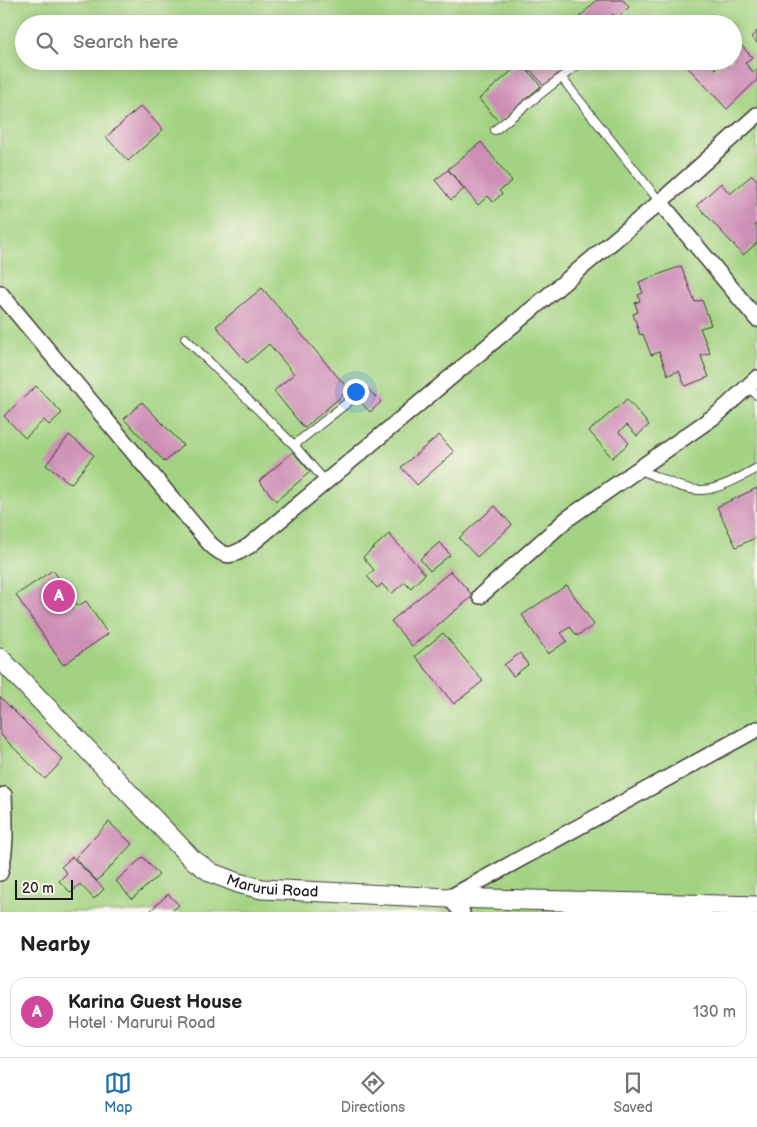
<!DOCTYPE html>
<meta charset="utf-8">
<style>
body{margin:0;font-family:"Balsamiq Sans",sans-serif;background:#f6f6f6;color:#202124}
.scale{position:absolute;left:15px;bottom:12px;width:58px;box-sizing:border-box;padding-left:5px;border:2px solid #1c1c1c;border-top:0;font-size:14px;line-height:18px;white-space:nowrap;color:#1c1c1c;-webkit-text-stroke:4px #fbf7ec;paint-order:stroke}
.you{position:absolute;left:355px;top:391px;width:18px;height:18px;margin:-12px;border:4px solid #fff;border-radius:50%;background:#1a73e8;box-shadow:0 0 0 8px #1a73e833}
.badge{display:grid;place-items:center;width:32px;height:32px;border-radius:50%;background:#1f6fb2;color:#fff;font-size:16px;font-weight:700}
.pin{position:absolute;translate:-50% -50%;border:2px solid #fff;box-shadow:0 1px 5px #0006}
.list{margin:0;padding:0;list-style:none}
h2{display:flex;justify-content:space-between;align-items:center;height:65px;margin:0;padding:0 20px;font-size:21px}
h2 small{font-size:16px;font-weight:400;color:#757577}
.list li{display:grid;grid-template-columns:32px 1fr auto;gap:15px;align-items:center;box-sizing:border-box;height:70px;margin:0 10px 10px;padding:0 10px;border:1px solid #e0e0e0;border-radius:15px}
.list b{display:block;font-size:19px;white-space:nowrap}
.list p{margin:0;font-size:16px;white-space:nowrap;color:#757577}
.list em{font-size:16px;font-style:normal;color:#757577}
.icon{flex:none;width:28px;height:28px;fill:none;stroke:currentColor;stroke-width:2;stroke-linecap:round;stroke-linejoin:round}
.map{position:relative;flex:none;width:757px;height:912px;overflow:hidden}
.search{position:absolute;background:#fff;box-shadow:0 2px 12px #0003;left:15px;right:15px;top:15px;height:55px;display:flex;align-items:center;gap:12px;box-sizing:border-box;padding:0 18px;border-radius:28px;color:#757577;font-size:19px}
.sheet{height:145px;background:#fff}
nav{display:flex;justify-content:space-around;align-items:center;box-sizing:border-box;height:70px;border-top:1px solid #e0e0e0;background:#fff;font-size:14px;color:#757577}
nav a{display:grid;justify-items:center;gap:2px}
nav .on{color:#1f6fb2}
.map>svg:first-child{display:block}
.green{fill:#a3d382;stroke:#60784f;fill-rule:evenodd}
.building{fill:#cd8eb6}
.lines{fill:none;stroke-linecap:round;stroke-linejoin:round}
.service-casing{stroke:#3c3a36;stroke-width:10}
.minor-casing{stroke:#3c3a36;stroke-width:18}
.tertiary-casing{stroke:#3c3a36;stroke-width:21}
.service{stroke:#fff;stroke-width:8}
.minor{stroke:#fff;stroke-width:15}
.tertiary{stroke:#fff;stroke-width:19}
.labels{text-anchor:middle;dominant-baseline:central;stroke-width:4;stroke-linejoin:round;paint-order:stroke}
.street-label{font-size:15px;fill:#1c1c1c;stroke:#fbf7ec}
</style>
<div class="map">
<svg width="757" height="912" viewBox="0 0 757 912">
<rect width="100%" height="100%" fill="#fbf7ec"/>
<filter id="ink" filterUnits="userSpaceOnUse"><feTurbulence type="fractalNoise" baseFrequency=".02" numOctaves="2"/><feDisplacementMap in="SourceGraphic" scale="10" xChannelSelector="R" yChannelSelector="G"/><feConvolveMatrix kernelMatrix="1 2 1 2 8 2 1 2 1" color-interpolation-filters="sRGB"/></filter>
<filter id="wash" filterUnits="userSpaceOnUse"><feTurbulence type="fractalNoise" baseFrequency=".0096" numOctaves="4" result="noise"/><feDisplacementMap in="SourceGraphic" scale="20" xChannelSelector="R" yChannelSelector="G"/><feGaussianBlur stdDeviation="1.12" result="paint"/><feColorMatrix in="noise" values="0 0 0 0 0 0 0 0 0 0 0 0 0 0 0 0 0 1.4 0 .05"/><feComposite in="paint" operator="in"/></filter>
<g filter="url(#wash)">
<rect width="100%" height="100%" fill="#eee6c9"/>
<path class="green" d="M0 0H757V912H0ZM24 24H733V61H24Z"/>
<g id="blocks">
<path class="building" d="M597 0H623L629 7 617 19 613 14 603 24H572Z
M757 31V43L751 37Z
M741 45 752 57 745 63 753 72 757 69V80L727 109 682 61H709L716 69 724 61H733V52Z
M523 61H573L544 86Z
M521 63 541 86 499 122 479 99Z
M141 106 163 130 128 161 106 137Z
M481 142 512 181 499 191 502 194 493 202 488 196 478 205 448 169Z
M448 170 464 189 451 200 435 180Z
M752 175 757 180V223L755 225 757 228V243L743 255 697 205 721 183 730 194Z
M681 266 695 302 702 300 711 325 700 328 710 353 701 356 709 377 685 386 679 371 668 375 659 352 651 355 643 334 640 335 633 314 638 312 635 303 640 301 638 295 643 293 639 282Z
M262 288 349 390 304 428 274 391 294 374 269 344 247 363 216 326Z
M36 386 62 413 49 425 44 420 25 438 4 416Z
M367 388 381 402 370 412 357 398Z
M627 399 649 425 637 436 627 425 619 432 629 443 612 458 589 431Z
M142 402 183 445 165 462 124 419Z
M69 435 94 455 71 484 46 465Z
M439 435 454 452 417 485 401 467Z
M293 452 310 472 276 501 259 481Z
M757 488V537L736 547 717 507Z
M495 506 512 525 477 557 459 538Z
M389 534 425 574 411 588 405 582 391 594 382 584 377 588 367 576 374 570 363 557Z
M440 542 450 555 430 571 420 559Z
M53 570 78 606 86 601 108 634 63 665 16 595Z
M451 571 473 596 412 646 391 621Z
M567 585 594 625 577 636 570 627 561 633 567 641 548 654 522 615Z
M443 633 483 681 454 704 415 656Z
M520 653 528 665 513 676 504 665Z
M0 697 63 760 45 779 0 734Z
M109 822 132 844 97 881 75 858Z
M72 857 104 889 94 899 80 884 71 893 59 881 67 873 61 867Z
M143 857 159 875 132 899 116 881Z
M168 894 179 905 171 912H149Z"/>
</g>
</g>
<g filter="url(#ink)">
<use href="#blocks" fill-opacity="0" stroke="#3c3a36" stroke-width="1"/>
<g class="lines">
<defs>
<path id="service" d="M561 77 660 202
M495 130 582 61
M185 338 294 445 325 481
M748 387 757 395
M294 445 357 395
M640 470C659 477 682 491 703 490 722 488 741 477 757 468"/>
<path id="minor" d="M660 202 757 319
M0 293 210 544C227 560 231 556 249 546L660 202 757 115
M480 596 567 519 719 413 757 378
M0 873C7 847 5 822 4 795
M462 912 449 898 757 729"/>
<g id="tertiary">
<path id="s1" d="M0 658 192 859 212 873 238 883 262 889 449 898 757 906"/>
</g>
</defs>
<use href="#service" class="service-casing"/>
<use href="#minor" class="minor-casing"/>
<use href="#tertiary" class="tertiary-casing"/>
<use href="#service" class="service"/>
<use href="#minor" class="minor"/>
<use href="#tertiary" class="tertiary"/>
</g>
</g>
<g class="labels">
<g class="street-label">
<text stroke="none"><textPath href="#s1" startOffset="365">Marurui Road</textPath></text>
</g>
</g>
</svg>
<div class="scale">20 m</div>
<div class="you"></div>
<div class="pin badge" style="left:59px;top:596px;background:#d1479c">A</div>
<div class="search"><svg class="icon" aria-label="search" viewBox="0 0 24 24"><circle cx="10" cy="10" r="6"/><path d="M15 15l6 6"/></svg>Search here</div>
</div>
<section class="sheet">
<h2>Nearby<small></small></h2>
<ul class="list">
<li><span class="badge" style="background:#d1479c">A</span><div><b>Karina Guest House</b><p>Hotel · Marurui Road</p></div><em>130 m</em></li>
</ul>
</section>
<nav>
<a class="on"><svg class="icon" aria-label="map" viewBox="0 0 24 24"><path d="M3 6l6-2 6 2 6-2v14l-6 2-6-2-6 2zM9 4v14M15 6v14"/></svg>Map</a>
<a><svg class="icon" aria-label="directions" viewBox="0 0 24 24"><path d="M12 3l9 9-9 9-9-9zM9 14v-3h6M13 9l2 2-2 2"/></svg>Directions</a>
<a><svg class="icon" aria-label="saved" viewBox="0 0 24 24"><path d="M7 4h10v16l-5-4-5 4z"/></svg>Saved</a>
</nav>
